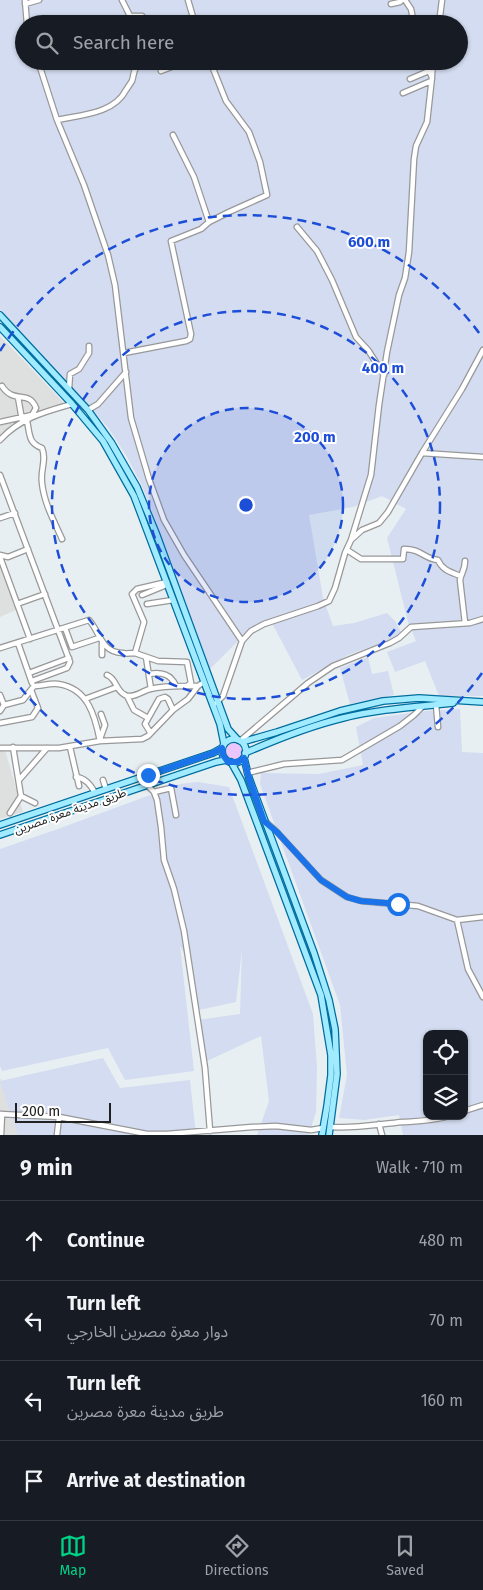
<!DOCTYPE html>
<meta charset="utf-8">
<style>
body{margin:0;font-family:"Fira Sans","Noto Sans Arabic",sans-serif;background:#242831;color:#f1f3f6}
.controls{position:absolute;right:15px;bottom:15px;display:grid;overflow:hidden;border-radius:10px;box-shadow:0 1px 4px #0004}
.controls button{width:45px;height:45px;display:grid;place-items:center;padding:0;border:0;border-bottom:1px solid #363941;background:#171b24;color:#f1f3f6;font:25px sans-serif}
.scale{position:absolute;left:15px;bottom:12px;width:96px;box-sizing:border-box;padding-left:5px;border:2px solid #212121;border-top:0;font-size:14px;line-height:18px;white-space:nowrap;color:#212121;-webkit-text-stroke:4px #fff;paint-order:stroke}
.stop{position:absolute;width:15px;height:15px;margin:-11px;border:4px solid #1a73e8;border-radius:50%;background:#fff}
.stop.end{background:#1a73e8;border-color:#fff;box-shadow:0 1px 5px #0008}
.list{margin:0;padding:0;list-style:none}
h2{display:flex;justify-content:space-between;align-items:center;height:65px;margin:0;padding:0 20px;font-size:21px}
h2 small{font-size:16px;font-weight:400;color:#9ea1a6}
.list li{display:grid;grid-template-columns:32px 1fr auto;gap:15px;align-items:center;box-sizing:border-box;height:80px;padding:0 20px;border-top:1px solid #363941}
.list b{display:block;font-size:19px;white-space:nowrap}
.list p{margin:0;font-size:16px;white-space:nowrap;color:#9ea1a6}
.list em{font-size:16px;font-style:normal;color:#9ea1a6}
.icon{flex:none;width:28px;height:28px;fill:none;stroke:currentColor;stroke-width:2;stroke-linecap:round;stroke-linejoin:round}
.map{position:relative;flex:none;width:483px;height:1135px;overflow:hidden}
.search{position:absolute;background:#171b24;box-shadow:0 1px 4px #0004;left:15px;right:15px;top:15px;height:55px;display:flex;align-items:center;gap:12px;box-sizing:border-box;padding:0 18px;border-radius:28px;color:#9ea1a6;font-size:19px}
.sheet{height:385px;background:#171b24}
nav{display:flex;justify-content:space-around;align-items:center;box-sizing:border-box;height:70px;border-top:1px solid #363941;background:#171b24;font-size:14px;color:#9ea1a6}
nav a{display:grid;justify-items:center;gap:2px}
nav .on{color:#00d286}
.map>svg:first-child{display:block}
.residential{fill:#dedfdf}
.farmland{fill:#d3dcf0;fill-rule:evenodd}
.park{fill:#ecc5fb}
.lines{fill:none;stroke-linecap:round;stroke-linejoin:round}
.minor-casing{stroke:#989898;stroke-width:7}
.major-casing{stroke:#006e9e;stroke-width:8}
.minor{stroke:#fff;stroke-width:4.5}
.major{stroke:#a0ebff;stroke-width:5.5}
.route{stroke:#1a73e8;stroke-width:6}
.ring{fill:none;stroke:#1d4ed8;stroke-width:2.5;stroke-dasharray:9 6}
.labels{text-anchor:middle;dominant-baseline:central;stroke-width:4;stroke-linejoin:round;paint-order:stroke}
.street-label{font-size:12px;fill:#212121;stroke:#fff}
.centre{fill:#1d4ed8;stroke:#fff;stroke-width:2.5}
.ring-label{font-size:15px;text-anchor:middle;font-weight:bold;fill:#1d4ed8;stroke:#fff;stroke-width:4;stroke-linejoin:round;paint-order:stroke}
</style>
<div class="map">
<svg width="483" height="1135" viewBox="0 0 483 1135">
<rect width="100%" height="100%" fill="#e8eff2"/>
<path class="residential" d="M0 336 67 406 29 423 0 440Z
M0 561 18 609 0 617Z
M0 750H5L23 812 0 819Z
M0 1077 19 1135H0Z"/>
<path class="farmland" d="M0 0H483V696H439L425 661 395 672 387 652 416 641 408 622 387 538 406 509 382 496 353 507 309 515 323 598 333 626 354 623 387 613 395 621 401 632 397 637 348 655 302 680 272 623 239 640 210 669 152 512 141 484 127 457 109 429 89 406 0 309ZM24 24H459V61H24Z
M368 657 372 674 388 671 394 695 350 704 340 668Z
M460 709 462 752 483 753V1135H403L399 1115 364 1120 339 1118 347 1075 340 1005 260 784 261 773 319 774 363 765 356 727 374 718 425 711ZM427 1034H464V1116H427Z
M198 782 229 787 313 1014 317 1068 316 1112 309 1135H257L269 1101 261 1036 207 1061 197 1020 240 1014 242 949 236 1002 199 1010 191 958H187L180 946 194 1071 125 1080 108 1048 2 1071 0 1066V849L55 830 180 784Z
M103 1058 120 1088 190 1080 196 1135H18L0 1081Z"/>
<path class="park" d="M226 751a8 8 0 1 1 16 0a8 8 0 1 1-16 0Z"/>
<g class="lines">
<defs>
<path id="minor" d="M25 0 27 24
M122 0 130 16H142
M188 0 195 24
M405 0 411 9 414 24
M25 4 39 0
M391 4 400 2 402 0
M439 24 442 0
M38 61 57 120 84 185 108 255 115 285 131 418 149 479 164 520 184 555 242 641
M161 71 187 61
M432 75 433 61
M410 79 429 71
M403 93 431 81
M57 120C80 115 114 114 126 90 128 87 130 84 132 81 134 75 133 71 137 66
M173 135 194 177 209 222
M297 227 317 251 332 280 356 337 368 350 384 375
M124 353 186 341 190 339 191 334 171 241 201 229 209 222 229 212 267 195 260 162 249 132 226 101 210 61
M69 389 70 374 79 369 89 353V346
M18 397 22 420
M88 410 98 404 126 372
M27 421C30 434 28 443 42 448 47 460 40 470 42 483 44 503 54 521 62 539
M0 422 32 415 36 408C29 389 14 405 2 386
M0 440C20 418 44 412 72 404
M422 453 483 457
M0 475 70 662 67 668 32 681
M0 518 15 513
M351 540 371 475 379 405 387 352 399 295 405 278 409 252 414 159 416 146 427 122 432 77 424 61
M347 550 361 559H403L404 549C422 549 424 559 438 560 442 570 451 572 460 576
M0 555 8 557 28 549
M0 557 30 639
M142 595 164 586
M17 604 45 594
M147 604 173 600
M465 623 460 580C461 573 465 571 465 561
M65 628 72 647 99 638
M18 643 32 683
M102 643V655
M0 648 89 620C100 632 101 652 122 653 126 654 130 653 135 653L144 622 132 594 137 589 167 582
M135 653 158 661 187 662 191 683 187 686
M146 657 151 689
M29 673 69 658
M149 674C162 672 171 674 176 686
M107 675C117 679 115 690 125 695 133 699 142 691 150 689 165 685 183 686 198 686
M0 695 4 705
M127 696 134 710 148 718
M85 699 117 687
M216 703 223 696 242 641 251 631 264 624 318 606 329 601 335 588 345 553 351 540 362 530 379 523 388 512 422 453 462 389 483 350
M436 705 438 727
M0 711 4 705 23 700 34 686C41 686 50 683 58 684 88 688 95 716 100 741
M0 723 32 717 38 708 31 690
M150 732 145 724 159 699 165 697 168 699 173 710
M100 739 105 725 101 714
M240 741 308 683 333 666 390 643 399 638 411 627 470 623 483 619
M70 747 79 786
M0 748H59L100 741 142 739 148 736 173 710 188 699 198 686 204 682
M247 773 284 764 342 760 400 726 414 715 422 707
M76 777C85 778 91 785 95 793
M19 780 47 748
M103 780 106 789
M147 785 154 792 157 800 161 827 164 860 174 889 184 931 205 1068 210 1131
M154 792 171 788 176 815
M21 796 35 803
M10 813 21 796 13 747
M266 822 277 832 321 880 347 897 361 901 418 906 457 920 483 917
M457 920 468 969 483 997
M464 1111 483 1105
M0 1114 59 1117 147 1134H167L252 1127 276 1126 311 1130 323 1128
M379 1124 382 1135
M331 1127C355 1129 379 1124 403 1122 420 1121 432 1121 450 1116
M1 1135 2 1114
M57 1135 59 1117"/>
<path id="major" d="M0 315 88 410 111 442 137 487 156 533 228 729 238 740
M0 327 72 404 103 441 134 496 220 724 224 744
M222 751a12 12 0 1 1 24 0a12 12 0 1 1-24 0Z
M242 742 277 732 340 711 383 701 419 698 483 702
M245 753C277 739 310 726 343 718 379 709 416 707 453 703
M244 758 249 778 314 953 329 1000 335 1029 337 1074 329 1135
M231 762 241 780 321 995 331 1055V1075L327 1106 322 1135
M0 825 213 753 222 748
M0 835 216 762 226 760"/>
</defs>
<use href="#minor" class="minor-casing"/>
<use href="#major" class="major-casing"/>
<use href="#minor" class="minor"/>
<use href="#major" class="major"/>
</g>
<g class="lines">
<path class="route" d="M148 775 213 753 222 748 223 755 228 762H238L244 758 249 778 264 821 277 832 321 880 347 897 361 901 398 904"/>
</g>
<circle cx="246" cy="505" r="97" fill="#1d4ed8" fill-opacity=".12"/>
<g class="ring">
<circle cx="246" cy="505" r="97"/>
<circle cx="246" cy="505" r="194"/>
<path d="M482 673A290 290 0 0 1 0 659M0 351A290 290 0 0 1 482 337"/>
</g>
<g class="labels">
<g class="street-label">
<text transform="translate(70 811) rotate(-19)">طريق مدينة معرة مصرين</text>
</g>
</g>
<circle cx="246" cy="505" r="8" class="centre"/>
<g class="ring-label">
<text x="369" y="247">600 m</text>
<text x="383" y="373">400 m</text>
<text x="315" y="442">200 m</text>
</g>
</svg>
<div class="controls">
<button><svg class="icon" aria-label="locate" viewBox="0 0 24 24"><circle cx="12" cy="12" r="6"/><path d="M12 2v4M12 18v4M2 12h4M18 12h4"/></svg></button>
<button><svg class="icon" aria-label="layers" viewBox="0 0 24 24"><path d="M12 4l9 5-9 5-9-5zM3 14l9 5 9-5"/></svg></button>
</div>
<div class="scale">200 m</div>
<div class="stop" style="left:398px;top:904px"></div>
<div class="stop end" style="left:148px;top:775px"></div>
<div class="search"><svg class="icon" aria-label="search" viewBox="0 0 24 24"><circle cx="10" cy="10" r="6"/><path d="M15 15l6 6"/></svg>Search here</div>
</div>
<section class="sheet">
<h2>9 min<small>Walk · 710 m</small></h2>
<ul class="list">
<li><svg class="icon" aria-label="ahead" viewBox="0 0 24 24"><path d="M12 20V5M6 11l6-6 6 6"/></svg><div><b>Continue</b></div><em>480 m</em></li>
<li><svg class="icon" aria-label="left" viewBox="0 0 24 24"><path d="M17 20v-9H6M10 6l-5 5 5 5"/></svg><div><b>Turn left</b><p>دوار معرة مصرين الخارجي</p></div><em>70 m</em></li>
<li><svg class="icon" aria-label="left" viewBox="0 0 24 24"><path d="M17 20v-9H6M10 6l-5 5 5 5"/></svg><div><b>Turn left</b><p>طريق مدينة معرة مصرين</p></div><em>160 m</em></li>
<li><svg class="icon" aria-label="arrive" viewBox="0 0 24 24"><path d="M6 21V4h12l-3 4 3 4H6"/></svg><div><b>Arrive at destination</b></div></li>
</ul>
</section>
<nav>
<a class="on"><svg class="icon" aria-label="map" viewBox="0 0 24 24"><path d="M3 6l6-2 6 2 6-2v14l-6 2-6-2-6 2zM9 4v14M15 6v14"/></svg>Map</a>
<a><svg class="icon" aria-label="directions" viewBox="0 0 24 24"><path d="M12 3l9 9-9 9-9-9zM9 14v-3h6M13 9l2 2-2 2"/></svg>Directions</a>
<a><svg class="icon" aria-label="saved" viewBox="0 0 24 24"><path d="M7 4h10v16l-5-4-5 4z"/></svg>Saved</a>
</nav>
